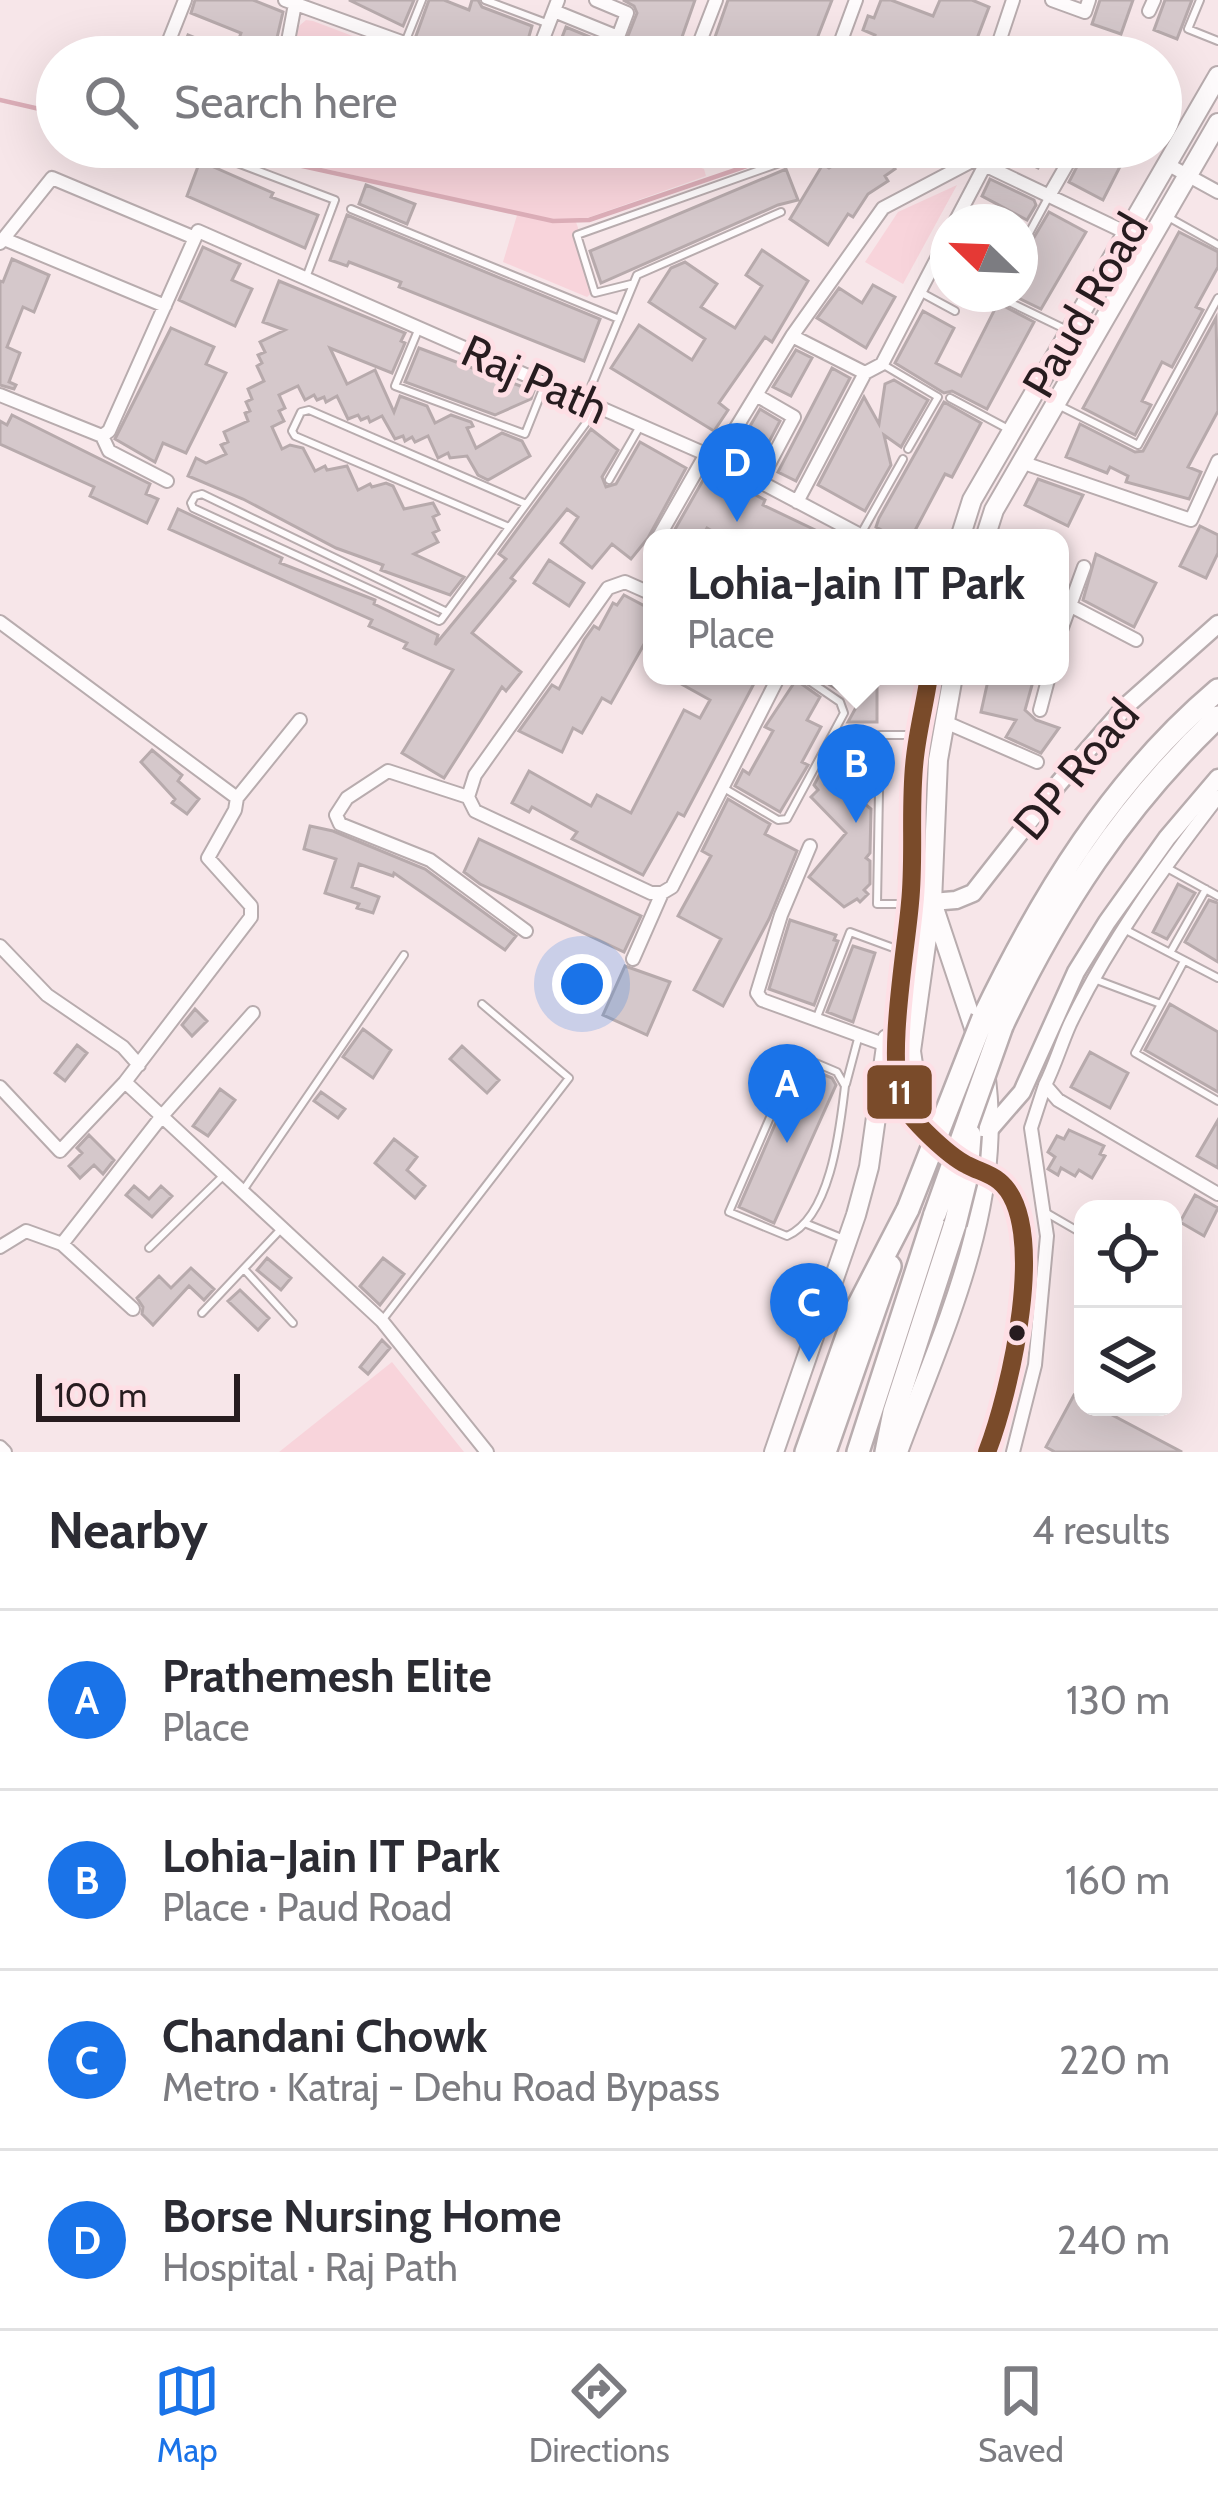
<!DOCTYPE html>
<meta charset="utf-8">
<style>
body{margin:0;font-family:Cabin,sans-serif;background:#f2f2f3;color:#2b2b33}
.controls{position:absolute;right:36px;bottom:36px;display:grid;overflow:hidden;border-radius:24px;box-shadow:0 12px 48px #0002}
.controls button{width:108px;height:108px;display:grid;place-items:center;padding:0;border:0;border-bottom:3px solid #e1e1e2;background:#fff;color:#2b2b33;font:60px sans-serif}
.compass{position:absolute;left:930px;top:204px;width:108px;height:108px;border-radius:50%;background:#fff;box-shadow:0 12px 48px #0002;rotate:293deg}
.scale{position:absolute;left:36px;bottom:30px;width:204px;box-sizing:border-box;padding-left:12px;border:6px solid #271c1f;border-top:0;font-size:33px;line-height:42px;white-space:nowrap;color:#271c1f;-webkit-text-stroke:9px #fedfe5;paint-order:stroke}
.you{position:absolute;left:582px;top:984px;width:42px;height:42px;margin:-30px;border:9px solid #fff;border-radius:50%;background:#1a73e8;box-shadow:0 0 0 18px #1a73e833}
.badge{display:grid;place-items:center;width:78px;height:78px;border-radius:50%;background:#1a73e8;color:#fff;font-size:39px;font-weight:700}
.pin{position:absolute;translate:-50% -99px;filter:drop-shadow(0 3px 6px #0008)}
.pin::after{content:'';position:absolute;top:63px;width:42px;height:36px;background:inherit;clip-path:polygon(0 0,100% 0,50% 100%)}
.popup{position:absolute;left:643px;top:529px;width:426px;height:156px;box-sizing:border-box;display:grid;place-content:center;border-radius:24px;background:#fff;filter:drop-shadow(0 3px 9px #0005);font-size:39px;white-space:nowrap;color:#7c7c81}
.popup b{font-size:45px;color:#2b2b33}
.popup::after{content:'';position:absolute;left:50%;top:100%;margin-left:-24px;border:24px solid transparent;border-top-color:#fff}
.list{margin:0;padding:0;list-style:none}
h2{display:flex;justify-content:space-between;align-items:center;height:156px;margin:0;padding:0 48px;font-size:51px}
h2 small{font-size:39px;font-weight:400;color:#7c7c81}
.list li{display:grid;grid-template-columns:78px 1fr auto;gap:36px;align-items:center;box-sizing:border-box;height:180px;padding:0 48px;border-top:3px solid #e1e1e2}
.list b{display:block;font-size:45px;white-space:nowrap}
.list p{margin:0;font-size:39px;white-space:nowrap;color:#7c7c81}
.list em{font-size:39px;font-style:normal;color:#7c7c81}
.icon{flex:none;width:66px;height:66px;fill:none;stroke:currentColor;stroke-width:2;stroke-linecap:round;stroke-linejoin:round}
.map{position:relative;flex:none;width:1218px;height:1452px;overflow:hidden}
.search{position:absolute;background:#fff;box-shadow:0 12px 48px #0002;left:36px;right:36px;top:36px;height:132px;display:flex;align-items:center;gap:30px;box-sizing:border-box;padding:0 42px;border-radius:66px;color:#7c7c81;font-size:45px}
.sheet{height:876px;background:#fff}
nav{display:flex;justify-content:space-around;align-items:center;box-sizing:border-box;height:168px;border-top:3px solid #e1e1e2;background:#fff;font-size:33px;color:#7c7c81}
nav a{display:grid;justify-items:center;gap:6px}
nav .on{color:#1a73e8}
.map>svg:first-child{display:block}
.green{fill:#f8d4db}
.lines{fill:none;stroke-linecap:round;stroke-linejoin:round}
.stream{stroke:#dcaeb8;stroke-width:4.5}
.building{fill:#d5c8cb;stroke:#b7aaac;stroke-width:3}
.lane-casing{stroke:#b8acae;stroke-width:10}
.street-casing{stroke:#b8acae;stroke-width:16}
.secondary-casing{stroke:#b8acae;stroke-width:21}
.primary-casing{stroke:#b8acae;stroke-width:22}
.highway-casing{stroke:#b8acae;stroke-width:26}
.lane{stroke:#fefbfc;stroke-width:6}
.street{stroke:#fefbfc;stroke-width:12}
.secondary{stroke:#fefbfc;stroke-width:16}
.primary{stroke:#fefbfc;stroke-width:18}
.highway{stroke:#fefbfc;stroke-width:21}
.highway-bridge-casing{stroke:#b8acae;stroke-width:26;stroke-linecap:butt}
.highway-bridge{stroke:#fefbfc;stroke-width:21}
.bus-1-casing{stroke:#fedfe5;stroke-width:27}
.bus-1{stroke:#7a4b2a;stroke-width:18}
.bus-dot{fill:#271c1f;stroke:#fedfe5;stroke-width:4.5}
.labels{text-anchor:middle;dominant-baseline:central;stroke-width:10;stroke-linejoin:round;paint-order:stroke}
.street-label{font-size:45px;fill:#271c1f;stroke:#fedfe5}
.line-badge{stroke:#fedfe5;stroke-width:4.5}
.badge-label{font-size:33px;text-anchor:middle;font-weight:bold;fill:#fff}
</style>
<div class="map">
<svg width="1218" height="1452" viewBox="0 0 1218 1452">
<rect width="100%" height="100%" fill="#f7e6e9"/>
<path class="green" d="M306 20 313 21 408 57H291L299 26Z
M276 147H645L704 169 706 176 576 222 598 287 587 297 503 262 518 212 282 159 276 154Z
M957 185 903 284 865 262 898 212Z
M392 1362 464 1452H279Z"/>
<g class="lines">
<path class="stream" d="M0 100 57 113
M215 147 553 221 589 220 802 147"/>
</g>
<path class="building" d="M195 0H253L283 12 273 55 238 41 241 33 191 13Z
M349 0H414L403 26Z
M429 0H444L469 10 472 0H478L482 7 532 26 523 57H470L416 36Z
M623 0H695L675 57H566L556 53 566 27 614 47 624 46 637 13 634 6Z
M728 0H832L813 49 825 53V57H708Z
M881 0H891L933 16 940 0H972L989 7 970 57H924L893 43 888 57H867L875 35 863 30 868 16 874 18Z
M1100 0H1133L1121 34 1092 24Z
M1165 0H1192L1177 39 1154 30Z
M188 35 220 48 216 57H179Z
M666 147H719L712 166Z
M862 147H878L895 169 885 176 888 181 868 194 853 217 848 214 828 245 790 219 823 164 829 168Z
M1020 147H1048L1038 168 1015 156Z
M1087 147H1130L1103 200 1069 182Z
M200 161 273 193 271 197 318 215 305 248 187 196Z
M786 169 798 200 778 205 601 283 590 251Z
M990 179 1034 200 1036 205 1027 220 982 196Z
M366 185 415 204 407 224 359 204Z
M1049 212 1086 232 1041 309 1010 294H1020V261Z
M347 215 600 319 584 361 399 287 401 282 349 262 347 266 330 260Z
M1179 232 1218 252V267L1196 307 1203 310 1172 367 1162 362 1142 401 1151 405 1135 435 1083 408Z
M203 247 240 264 232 280 252 289 235 326 179 300Z
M762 250 808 281 772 342 765 337 719 403 728 410 714 431 611 368 639 325 692 360 705 339 649 302 671 268 685 262 717 284 701 307 735 328 762 286 746 275Z
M12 259 49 275 34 312 23 307 7 347 20 353 9 382 16 385 14 389 0 385V281L3 282Z
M279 281 405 333 401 341 405 343 392 373 330 348 347 384 375 370 394 412 400 396 427 406 435 423 451 415 471 422 473 426 467 428 476 448 502 433 522 441 530 456 488 480 478 475 467 456 450 458 448 453 438 458 428 436 415 442 412 437 405 441 403 436 395 439 382 416 370 422 368 417 361 420 358 415 348 419 337 396 326 402 324 397 317 400 314 395 305 400 298 386 279 395 285 408 279 411 284 421 272 427 282 449 290 445 303 448 315 471 325 466 327 470 347 466 358 490 370 484 372 487 386 483 393 486 404 509 433 503 439 514 433 517 439 530 433 533 438 542 414 554 464 577 450 595 381 570 383 565 336 548 243 499 188 476 196 458 206 463 226 454 221 445 228 442 224 432 248 421 245 413 250 411 246 402 252 399 248 389 264 381 257 366 262 363 258 355 265 352 260 342 285 330 263 322Z
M873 285 895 297 866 348 817 318 839 288 862 303Z
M998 303 1034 322 987 409 952 391 944 393 895 363 923 311 954 328 936 363 961 376Z
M1216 318 1218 411 1188 467 1201 472 1189 499 1126 482 1128 476 1110 467 1107 473 1066 457 1080 424 1135 452 1143 451Z
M171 328 214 347 206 364 226 373 186 453 163 443 155 462 115 439Z
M419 348 534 391 531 399 495 415 405 382Z
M796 350 812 358 791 396 773 387Z
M832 368 850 378 796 481 778 472Z
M894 380 928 400 901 447 884 435 891 465 865 511 818 485 864 397 879 424 885 384Z
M944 402 981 423 952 477 945 474 911 538H896L876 527 879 518Z
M760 409 780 421 761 457 739 445Z
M12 415 150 484 146 494 158 499 147 523 90 496 94 487 0 444V421L7 425Z
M591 429 618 450 602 477 606 487 616 484 640 442 686 468 648 538 631 559 612 544 592 568 561 543 578 517 567 509 511 578 515 581 472 633 521 672 506 691 502 687 444 778 402 753 453 670 404 648 407 643 369 626 372 620 169 529 178 509 282 558 280 563 375 600 374 604 438 635 435 645 506 559 499 554Z
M706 475 736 491 739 486 765 500 763 505 832 538H724L707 528 701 538H670Z
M1038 479 1083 495 1068 526 1025 505Z
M1200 526 1218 535V553L1206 578 1180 566Z
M1096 554 1156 583 1134 627 1083 600Z
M549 560 584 583 569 606 534 583Z
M624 595 652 610V641L647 639 611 703 602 698 582 733 573 728 562 752 519 731 552 685 559 689 584 640 594 626 599 629 613 603 617 605Z
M667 676H758L684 816 678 813 643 875 572 839 577 832 532 807 529 812 512 803 529 771 591 806 597 795 631 813 684 710 700 718 710 700Z
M815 676H877V722H848L859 702Z
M989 676 1034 678 1025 710 1036 720 1059 728 1041 753 1006 737 1016 720 981 712Z
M796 680 820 697 807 720 821 727 802 762 808 765 780 812 735 786 743 770 749 774 773 731 765 727Z
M152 750 182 775 178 781 199 799 187 814 172 803 175 799 141 762Z
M850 754 871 769 867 773 872 777 868 787 871 797 865 804 871 809 870 853 866 858 870 861V884L864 890 868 894 860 902 857 899 844 907 809 877 846 833 811 797 818 790 814 785 821 772 838 756 842 761Z
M728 799 770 824 765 834 797 851 769 919 723 1006 694 990 721 939 678 916 711 856 702 851Z
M310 826 333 831 425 869 516 936 505 950 394 873 393 876 359 864 352 887 379 897 373 913 357 908 359 904 325 893 336 859 304 849Z
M479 839 641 916 624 952 480 884 464 872Z
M1178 884 1195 893 1167 939 1153 932Z
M1209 900 1218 903V962L1185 942Z
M790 920 836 935 834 940 838 941 814 1005 769 989Z
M853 946 875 953 853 1022 827 1012Z
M625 966 670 982 647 1035 603 1015Z
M1170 1004 1218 1032V1092L1145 1050Z
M195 1009 207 1021 192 1036 182 1025Z
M363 1029 391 1050 373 1078 343 1057Z
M77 1045 87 1053 65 1081 55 1073Z
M462 1046 499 1080 487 1093 450 1059Z
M1090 1052 1128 1073 1110 1108 1071 1087Z
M801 1065 832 1078 836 1085 774 1223 739 1207Z
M220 1089 235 1100 208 1136 193 1126Z
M321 1092 345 1109 338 1118 314 1101Z
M1218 1120V1168L1197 1156Z
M1069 1130 1104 1146 1100 1154 1105 1156 1092 1178 1079 1170 1075 1176 1061 1168 1058 1175 1048 1169 1055 1157 1048 1152 1057 1136 1064 1139Z
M89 1135 114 1160 103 1174 94 1165 80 1178 69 1166 82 1153 77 1148Z
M394 1139 417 1157 407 1170 425 1186 415 1198 375 1163Z
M134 1186 149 1199 161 1186 172 1196 152 1217 126 1195Z
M1195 1195 1218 1208 1204 1236 1180 1222Z
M267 1258 291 1278 281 1290 257 1270Z
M383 1258 404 1274 380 1305 360 1286Z
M191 1268 214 1289 204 1300 189 1286 153 1325 142 1314 143 1307 137 1298 159 1276 171 1288Z
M240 1290 269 1318 258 1330 228 1301Z
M382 1340 390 1348 368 1374 360 1367Z
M1074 1395 1083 1400V1407H1097L1182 1452H1055L1046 1447Z"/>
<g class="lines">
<defs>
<path id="lane" d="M485 0 549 24
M1200 0 1188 29 1218 41
M406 40 422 0
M203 150 335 200 307 275
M351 209 619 319
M1168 217 1218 245
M1021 248 1048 198
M631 284 595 293 577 235 788 160
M920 292 955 311
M1005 300 1067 330
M419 328 395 386 525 434 545 384
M882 364 938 397 908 449
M950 398 1010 430
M585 401 637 275 781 212
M1060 406 1138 445 1218 298
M609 480 639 428
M509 527 295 436 292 431 301 412 309 410 526 504
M862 532 903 459
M447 612 202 494 195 496 191 503 193 508 439 621 441 620 597 408
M722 787 778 820 787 819 844 713 840 702 802 676
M1169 869 1218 896
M907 904H877L880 735H913
M1126 930 1218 978
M1170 953 1206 889
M1184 961 1135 1053 1218 1101
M1094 979 1158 1003
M817 1017 850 932 899 950
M797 1055 837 1072 845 1086C840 1128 831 1217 787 1236L729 1212Z
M846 1084 859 1035
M244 1189 404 955
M1045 1212 1083 1234
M807 1224 844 1239
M149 1248 224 1175
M244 1269 293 1323
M202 1313 281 1229
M384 1318 569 1078 482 1004"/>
<path id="street" d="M285 0 443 57
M1052 0 1085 12 1089 0
M554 11 618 37 627 13 596 0
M1149 11 1154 0
M164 53 185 0
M285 57 295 4
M536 57 558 0
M694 57 716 0
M835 57 856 0
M994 57 1013 0
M1167 164 1218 192
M1050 194 1077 147
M955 222 986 163
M4 239 165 306
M0 243 52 178 195 238
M792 336 865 373 882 364 948 237
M0 395 102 436 109 451 167 481
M756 395 794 417 760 481
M102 436 109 431 198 231 717 459 866 538
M717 459 792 336 883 208 974 160 1127 233
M1021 462 1191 520 1218 461
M797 502 865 373
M658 538 706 454
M652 594 625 582 608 588 475 775 468 797 475 811 651 893H662L672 887 779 676
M1069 605 1136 640
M0 622 237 798 235 810 208 858 251 906V917L125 1082 382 1321 487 1452
M1060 633 1084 567
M1040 710 1049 676
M945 722 1037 762
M468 797 388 771 347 798 336 815 340 824 430 860 526 931
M1218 797C1163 868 1109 943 1070 1024 1061 1044 1055 1065 1045 1085L1058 1100 1218 1194
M237 798 300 720
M810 846 781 915 757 993 762 1000 886 1045
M0 946 47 995 123 1047 139 1065
M633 959 662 893
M0 1087 60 1151 125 1082
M0 1247 26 1231 62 1244
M133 1309 62 1244 162 1116 253 1013
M0 1447 5 1452
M1013 1452 1035 1365 1047 1236 1031 1128 1045 1085"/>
<path id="secondary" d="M932 902 956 900 973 893 1059 783 1127 705 1218 624
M989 1130 1022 1092 1076 972 1107 922 1167 838 1218 778"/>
<path id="primary" d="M960 538 972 500 1218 76
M985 538 994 510 1218 123
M929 676C925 703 918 730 915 757 909 805 915 854 910 903 906 951 886 1059 902 1102 910 1120 949 1156 967 1165 978 1171 989 1173 999 1181 1051 1223 1009 1396 987 1452
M953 676 938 760 932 902 911 1051 918 1098 926 1111 969 1149
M932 902 978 1040
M774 1452 856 1215 869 1167 887 1039
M898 1452C943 1330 1005 1205 985 1072"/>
<path id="highway" d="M983 1018C1042 895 1113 779 1218 690
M1002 1026C1057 909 1124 806 1218 717
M806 1452 857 1308 908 1209
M825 1452 890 1266
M858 1452 935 1214
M886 1452 894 1412 955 1224"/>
</defs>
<use href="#lane" class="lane-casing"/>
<use href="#street" class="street-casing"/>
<use href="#secondary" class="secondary-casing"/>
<use href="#primary" class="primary-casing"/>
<use href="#highway" class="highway-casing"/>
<use href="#lane" class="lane"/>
<use href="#street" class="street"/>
<use href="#secondary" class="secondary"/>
<use href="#primary" class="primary"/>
<use href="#highway" class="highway"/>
<defs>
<path id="highway-bridge" d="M908 1209 983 1018
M935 1214 1002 1026
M955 1224 967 1176 970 1135"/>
</defs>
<use href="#highway-bridge" class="highway-bridge-casing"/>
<use href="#highway-bridge" class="highway-bridge"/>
<defs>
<path id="bus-1" d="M929 676C925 703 918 730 915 757 909 805 915 854 910 903 906 951 886 1059 902 1102 910 1120 949 1156 967 1165 978 1171 989 1173 999 1181 1051 1223 1009 1396 987 1452"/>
</defs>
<use href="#bus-1" class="bus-1-casing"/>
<use href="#bus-1" class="bus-1"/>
</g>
<circle class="bus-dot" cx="1017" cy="1333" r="10"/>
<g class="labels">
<g class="street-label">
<text transform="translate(1085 305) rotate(-60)">Paud Road</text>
<text transform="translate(535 379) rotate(24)">Raj Path</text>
<text transform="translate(1076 769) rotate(-50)">DP Road</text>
</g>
</g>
<rect class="line-badge" x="865" y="1063" width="69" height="58" rx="12" fill="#7a4b2a"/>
<g class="badge-label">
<text x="900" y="1104">11</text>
</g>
</svg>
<div class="controls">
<button><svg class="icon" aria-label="locate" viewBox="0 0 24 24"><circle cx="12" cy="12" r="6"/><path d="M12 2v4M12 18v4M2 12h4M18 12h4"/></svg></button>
<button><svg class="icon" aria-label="layers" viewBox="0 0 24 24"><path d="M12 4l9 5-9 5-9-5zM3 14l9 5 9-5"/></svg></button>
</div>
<svg class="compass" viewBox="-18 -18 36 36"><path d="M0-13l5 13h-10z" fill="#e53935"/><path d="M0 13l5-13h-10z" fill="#7c7c81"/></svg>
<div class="scale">100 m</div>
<div class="you"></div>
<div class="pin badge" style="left:787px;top:1143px">A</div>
<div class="pin badge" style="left:856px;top:823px">B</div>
<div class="popup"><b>Lohia-Jain IT Park</b>Place</div>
<div class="pin badge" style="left:809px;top:1362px">C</div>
<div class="pin badge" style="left:737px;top:522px">D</div>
<div class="search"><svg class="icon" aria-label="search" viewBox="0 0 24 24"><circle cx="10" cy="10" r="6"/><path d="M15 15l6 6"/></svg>Search here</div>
</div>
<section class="sheet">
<h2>Nearby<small>4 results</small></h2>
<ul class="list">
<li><span class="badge">A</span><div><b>Prathemesh Elite</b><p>Place</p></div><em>130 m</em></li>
<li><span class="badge">B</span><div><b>Lohia-Jain IT Park</b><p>Place · Paud Road</p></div><em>160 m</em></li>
<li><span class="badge">C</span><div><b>Chandani Chowk</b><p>Metro · Katraj - Dehu Road Bypass</p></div><em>220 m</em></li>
<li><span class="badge">D</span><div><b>Borse Nursing Home</b><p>Hospital · Raj Path</p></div><em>240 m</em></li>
</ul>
</section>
<nav>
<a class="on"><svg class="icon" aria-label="map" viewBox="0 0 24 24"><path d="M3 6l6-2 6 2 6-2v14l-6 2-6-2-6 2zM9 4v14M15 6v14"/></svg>Map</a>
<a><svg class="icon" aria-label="directions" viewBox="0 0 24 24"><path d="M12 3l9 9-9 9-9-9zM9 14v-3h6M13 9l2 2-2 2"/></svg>Directions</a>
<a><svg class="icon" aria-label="saved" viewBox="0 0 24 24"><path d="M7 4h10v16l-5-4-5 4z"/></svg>Saved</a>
</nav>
